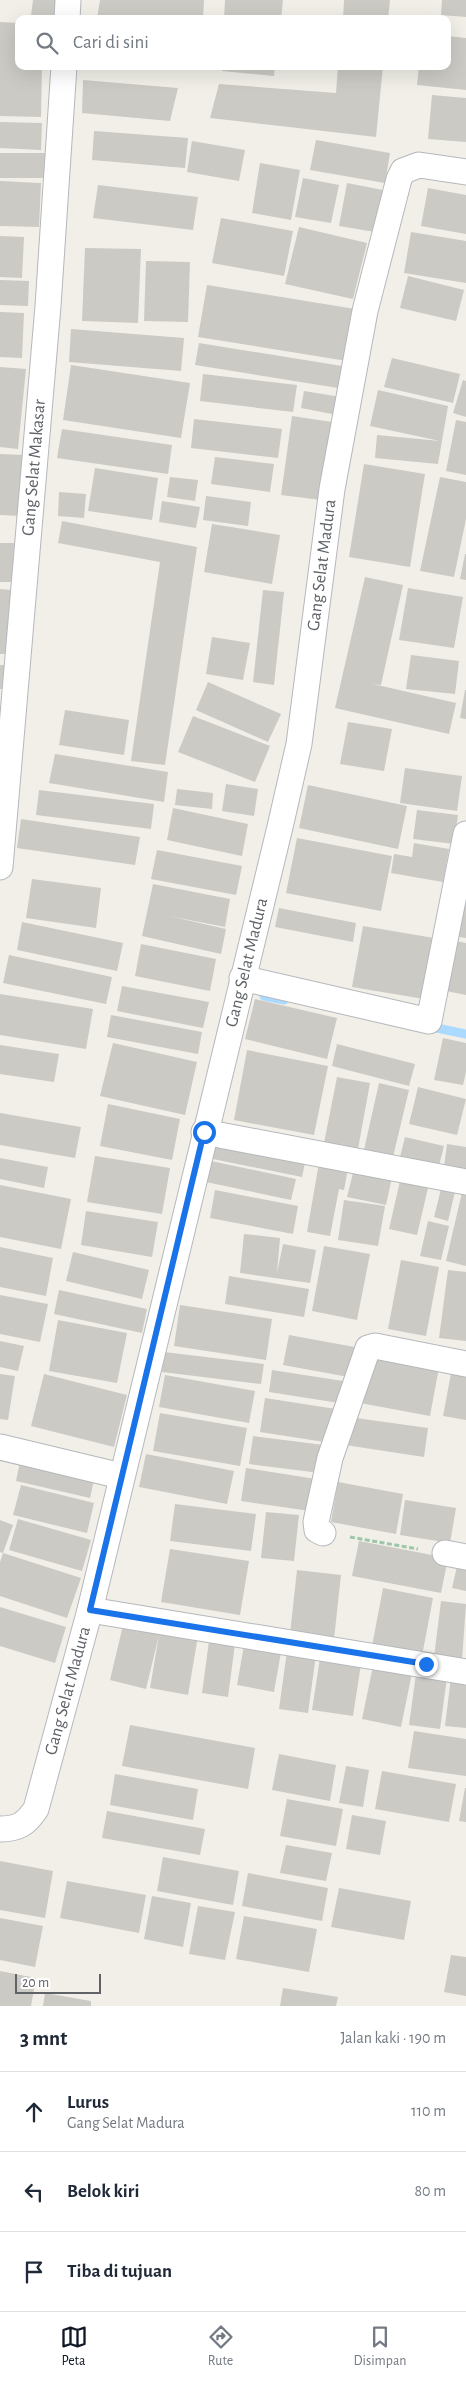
<!DOCTYPE html>
<html lang="id">
<meta charset="utf-8">
<style>
body{margin:0;font-family:"Alegreya Sans",sans-serif;background:#f6f6f7;color:#1f2937}
.scale{position:absolute;left:15px;bottom:12px;width:86px;box-sizing:border-box;padding-left:5px;border:2px solid #5f6368;border-top:0;font-size:14px;line-height:18px;white-space:nowrap;color:#5f6368;-webkit-text-stroke:4px #fff;paint-order:stroke}
.stop{position:absolute;width:15px;height:15px;margin:-11px;border:4px solid #1a73e8;border-radius:50%;background:#fff}
.stop.end{background:#1a73e8;border-color:#fff;box-shadow:0 1px 5px #0008}
.list{margin:0;padding:0;list-style:none}
h2{display:flex;justify-content:space-between;align-items:center;height:65px;margin:0;padding:0 20px;font-size:21px}
h2 small{font-size:16px;font-weight:400;color:#747a83}
.list li{display:grid;grid-template-columns:32px 1fr auto;gap:15px;align-items:center;box-sizing:border-box;height:80px;padding:0 20px;border-top:1px solid #e0e1e3}
.list b{display:block;font-size:19px;white-space:nowrap}
.list p{margin:0;font-size:16px;white-space:nowrap;color:#747a83}
.list em{font-size:16px;font-style:normal;color:#747a83}
.icon{flex:none;width:28px;height:28px;fill:none;stroke:currentColor;stroke-width:2;stroke-linecap:round;stroke-linejoin:round}
.map{position:relative;flex:none;width:466px;height:2006px;overflow:hidden}
.search{position:absolute;background:#fff;box-shadow:0 5px 20px #0002;left:15px;right:15px;top:15px;height:55px;display:flex;align-items:center;gap:12px;box-sizing:border-box;padding:0 18px;border-radius:10px;color:#747a83;font-size:19px}
.sheet{height:305px;background:#fff}
nav{display:flex;justify-content:space-around;align-items:center;box-sizing:border-box;height:70px;border-top:1px solid #e0e1e3;background:#fff;font-size:14px;color:#747a83}
nav a{display:grid;justify-items:center;gap:2px}
nav .on{color:#111827}
.map>svg:first-child{display:block}
.lines{fill:none;stroke-linecap:round;stroke-linejoin:round}
.stream{stroke:#aadaff;stroke-width:9}
.building{fill:#cccac5}
.street-casing{stroke:#b5b8bc;stroke-width:27}
.path{stroke:#9cc7a9;stroke-width:3;stroke-dasharray:5 2.5;stroke-linecap:butt}
.street{stroke:#fff;stroke-width:25}
.route{stroke:#1a73e8;stroke-width:6}
.labels{text-anchor:middle;dominant-baseline:central;stroke-width:4;stroke-linejoin:round;paint-order:stroke}
.street-label{font-size:18px;fill:#5f6368;stroke:#fff}
</style>
<div class="map">
<svg width="466" height="2006" viewBox="0 0 466 2006">
<rect width="100%" height="100%" fill="#f1efe8"/>
<g class="lines">
<path class="stream" d="M264 996 284 1000
M427 1026 466 1034"/>
</g>
<path class="building" d="M33 0H61L60 18 31 16Z
M100 0H204L203 19H97Z
M225 0H283L281 19H224Z
M344 0H390L388 19H343Z
M442 0H466V17L441 15Z
M0 22 19 23V66H42L41 117 0 116Z
M447 36 466 38V90L417 85 419 66H447Z
M222 66H275L274 76 222 71Z
M338 66H383L376 137 210 118 219 84 336 93Z
M83 80 178 88 170 121 82 113Z
M432 95 466 98V142L428 139Z
M0 122 42 123 41 150 0 148Z
M94 131 188 138 185 168 92 160Z
M316 140 390 153 385 183 310 170Z
M192 141 245 150 239 181 187 172Z
M0 153H45V178H0Z
M260 163 300 170 291 220 252 213Z
M303 178 339 185 331 223 295 217Z
M0 181 41 183 39 227 0 226Z
M347 183 383 190 375 232 339 226Z
M98 185 198 197 193 230 93 218Z
M428 188 466 195V234L421 226Z
M221 218 293 231 284 276 212 263Z
M299 227 367 243 353 299 285 284Z
M411 232 466 241V283L404 273Z
M0 236 24 237 22 278 0 277Z
M85 248 141 249 138 323 82 321Z
M146 261 190 262 188 322 144 321Z
M408 276 464 290 456 321 400 308Z
M0 280 29 281 28 306 0 305Z
M207 285 355 309 347 361 198 337Z
M0 312 24 313 22 358 0 357Z
M71 329 184 338 181 371 69 362Z
M199 343 342 366 338 388 195 365Z
M392 358 460 374 453 403 384 387Z
M71 365 190 383 181 438 63 420Z
M0 367 26 369 18 449 0 447Z
M203 374 297 385 293 412 200 401Z
M463 380 466 381V417L453 413Z
M378 390 448 406 438 464 375 458 377 435 440 441 370 426Z
M304 391 341 397 337 415 301 408Z
M292 416 332 422 321 500 281 495Z
M194 419 282 429 278 458 191 448Z
M456 420 466 422V475L446 471Z
M62 429 172 445 168 474 57 458Z
M0 454 24 455 21 516 0 515Z
M215 457 274 464 270 492 211 484Z
M364 464 425 474 410 567 349 557Z
M95 468 158 478 152 520 88 511Z
M170 477 198 480 195 501 167 497Z
M440 477 466 482V519L454 577 420 571Z
M59 492 86 494 84 518 58 516Z
M206 496 251 502 248 526 203 520Z
M162 501 200 507 196 528 159 522Z
M62 521 197 547 165 765 131 761 160 562 58 543Z
M212 524 280 535 272 584 204 572Z
M0 543H14L12 582H0Z
M465 554H466V580L460 579Z
M365 577 403 585 381 685 373 684 456 703 449 734 335 708Z
M408 588 463 597 454 648 399 640Z
M0 589 12 590 7 654H0Z
M263 590 284 592 274 685 253 682Z
M212 637 250 643 243 680 206 674Z
M411 655 459 661 455 694 406 689Z
M0 665H13L12 689H0Z
M208 682 281 714 268 742 196 710Z
M465 690H466V719L460 718Z
M65 710 129 720 124 755 59 745Z
M193 716 270 746 255 782 178 752Z
M348 722 392 729 384 771 340 764Z
M55 754 168 772 164 802 49 783Z
M405 768 462 776 457 811 400 803Z
M226 784 258 789 254 816 222 811Z
M308 785 407 806 398 849 299 828Z
M177 789 213 793 212 809 175 805Z
M39 790 154 804 151 829 36 815Z
M173 808 248 824 242 856 167 840Z
M417 810 458 815 454 844 413 839Z
M21 819 140 837 135 865 17 848Z
M297 838 392 856 381 911 286 893Z
M414 843 449 849 443 882 391 873 394 854 412 857Z
M157 850 242 866 236 895 151 879Z
M466 869V938L452 936Z
M32 879 101 888 96 928 26 918Z
M153 884 230 899 225 927 169 916 226 929 221 954 142 936Z
M279 908 356 923 353 942 275 927Z
M22 922 123 943 117 971 17 950Z
M363 926 434 938 424 999 352 987Z
M456 941 466 943V995L446 991Z
M141 944 216 959 210 991 135 976Z
M9 955 112 977 106 1004 3 983Z
M122 986 209 1002 203 1028 117 1011Z
M0 994 93 1009 86 1049 0 1035Z
M255 999 337 1018 327 1059 245 1039Z
M111 1015 202 1032 198 1054 107 1037Z
M443 1038 466 1043V1072L463 1085 434 1080Z
M113 1043 197 1062 185 1115 100 1096Z
M337 1044 415 1064 409 1086 332 1066Z
M0 1045 59 1054 54 1082 0 1074Z
M247 1050 328 1066 314 1135 234 1120Z
M337 1077 370 1083 358 1149 324 1143Z
M379 1083 409 1090 392 1161 363 1154Z
M418 1087 466 1099 457 1135 409 1124Z
M108 1104 180 1119 172 1160 100 1146Z
M0 1113 81 1127 75 1158 0 1145Z
M405 1137 444 1146 438 1170 399 1161Z
M212 1139 306 1158 302 1177 208 1158Z
M447 1144 466 1147V1178L443 1174Z
M95 1156 170 1168 162 1214 87 1202Z
M320 1157 349 1163 344 1190 339 1189 330 1236 307 1232Z
M0 1158 48 1167 44 1188 0 1179Z
M211 1161 296 1179 291 1200 206 1182Z
M355 1165 393 1173 386 1205 347 1197Z
M400 1181 428 1188 417 1235 389 1229Z
M443 1181 457 1184 448 1221 434 1217Z
M0 1185 71 1199 61 1249 0 1237Z
M463 1188 466 1189V1266L446 1261Z
M215 1190 298 1206 293 1234 210 1218Z
M344 1200 385 1206 378 1246 338 1240Z
M86 1211 158 1222 152 1257 81 1245Z
M428 1221 449 1226 441 1260 420 1256Z
M244 1234 280 1238 277 1273 283 1244 316 1250 310 1283 240 1273Z
M324 1246 370 1254 357 1320 312 1311Z
M0 1247 53 1258 46 1296 0 1287Z
M73 1252 149 1270 142 1299 66 1281Z
M401 1260 439 1267 426 1336 388 1329Z
M448 1270 466 1272V1341L439 1338Z
M229 1276 309 1289 304 1317 225 1304Z
M59 1290 147 1309 142 1333 54 1314Z
M0 1295 48 1304 40 1342 0 1334Z
M180 1305 272 1319 266 1360 174 1346Z
M58 1320 127 1333 117 1383 49 1371Z
M289 1335 360 1348 354 1378 283 1365Z
M0 1341 24 1346 18 1371 0 1367Z
M369 1349 440 1362 430 1416 360 1403Z
M164 1352 264 1364 261 1384 162 1372Z
M453 1363 466 1366V1420L443 1416Z
M272 1370 343 1381 339 1403 269 1392Z
M0 1374 15 1376 8 1420 0 1419Z
M44 1374 127 1395 114 1447 31 1426Z
M165 1375 255 1391 249 1423 159 1407Z
M265 1398 336 1409 331 1443 260 1432Z
M160 1413 247 1428 240 1466 153 1451Z
M349 1417 428 1428 424 1457 345 1445Z
M253 1436 324 1445 320 1473 249 1464Z
M146 1454 234 1471 227 1504 139 1487Z
M20 1462 94 1480 90 1498 16 1481Z
M246 1468 322 1480 317 1512 241 1501Z
M338 1482 403 1494 396 1534 331 1522Z
M21 1485 94 1503 87 1533 13 1515Z
M405 1500 456 1508 450 1543 400 1535Z
M175 1504 256 1514 251 1551 170 1541Z
M266 1512 299 1515 294 1561 261 1558Z
M18 1519 91 1540 82 1571 9 1550Z
M0 1520 13 1525 3 1553 0 1552Z
M359 1541 448 1558 441 1593 352 1576Z
M170 1549 249 1561 240 1615 161 1602Z
M3 1553 81 1578 67 1618 0 1596V1562Z
M458 1562 466 1564V1591L452 1588Z
M297 1570 341 1575 334 1639 290 1634Z
M383 1588 433 1598 422 1656 372 1646Z
M441 1601 466 1604 462 1660 434 1657Z
M0 1607 66 1627 55 1663 0 1646Z
M124 1621 198 1636 188 1695 150 1688 159 1635 146 1689 110 1680Z
M209 1641 235 1644 228 1697 202 1693Z
M244 1645 281 1652 274 1692 237 1685Z
M287 1651 316 1655 308 1713 279 1709Z
M320 1658 361 1664 353 1716 312 1710Z
M373 1666 412 1673 401 1727 362 1719Z
M416 1674 447 1678 440 1729 409 1725Z
M451 1677 466 1679V1728L445 1726Z
M130 1725 255 1748 248 1789 122 1766Z
M414 1731 466 1739V1776L408 1768Z
M279 1754 336 1765 330 1801 272 1790Z
M346 1766 369 1770 363 1807 339 1803Z
M382 1771 456 1784 449 1822 375 1809Z
M115 1774 198 1789 193 1820 110 1805Z
M465 1788H466V1822L459 1821Z
M287 1799 343 1809 336 1846 280 1836Z
M107 1811 205 1829 200 1855 102 1838Z
M352 1815 386 1821 380 1855 346 1849Z
M286 1845 332 1853 326 1881 280 1873Z
M163 1857 239 1871 233 1905 157 1891Z
M0 1861 53 1871 45 1918 0 1910Z
M248 1873 328 1888 322 1921 242 1906Z
M67 1881 146 1895 139 1933 60 1918Z
M339 1888 411 1901 404 1940 331 1927Z
M152 1896 191 1903 183 1947 144 1939Z
M198 1906 235 1912 225 1960 189 1954Z
M244 1916 317 1929 309 1972 236 1959Z
M0 1918 43 1926 35 1967 0 1960Z
M451 1955 466 1957V1996L444 1992Z
M0 1971 36 1978 31 2006H0Z
M283 1988 338 1997 336 2006H280Z
M45 1993 91 2001V2006H43Z"/>
<g class="lines">
<defs>
<g id="street">
<path d="M67 19 68 0"/>
<path id="s1" d="M0 867 48 306 64 66"/>
<path d="M242 978 429 1021 466 834"/>
<path d="M204 1132 466 1182"/>
<path d="M0 1447 121 1476"/>
<path d="M323 1533 317 1530 316 1522 330 1458 368 1348 375 1346 466 1364"/>
<path d="M445 1553 466 1557"/>
<path d="M90 1610 466 1672"/>
<path id="s2" d="M0 1829C18 1829 26 1824 36 1809L90 1610 280 827 299 744 332 489 365 311 399 179 403 171 419 165 466 172"/>
</g>
</defs>
<use href="#street" class="street-casing"/>
<path class="path" d="M350 1537 418 1549"/>
<use href="#street" class="street"/>
</g>
<g class="lines">
<path class="route" d="M204 1132 90 1610 426 1664"/>
</g>
<g class="labels">
<g class="street-label">
<text stroke="none"><textPath href="#s1" startOffset="401">Gang Selat Makasar</textPath></text>
<text stroke="none"><textPath href="#s2" startOffset="1321">Gang Selat Madura</textPath></text>
<text stroke="none"><textPath href="#s2" startOffset="916">Gang Selat Madura</textPath></text>
<text stroke="none"><textPath href="#s2" startOffset="166">Gang Selat Madura</textPath></text>
</g>
</g>
</svg>
<div class="scale">20 m</div>
<div class="stop" style="left:204px;top:1132px"></div>
<div class="stop end" style="left:426px;top:1664px"></div>
<div class="search"><svg class="icon" aria-label="search" viewBox="0 0 24 24"><circle cx="10" cy="10" r="6"/><path d="M15 15l6 6"/></svg>Cari di sini</div>
</div>
<section class="sheet">
<h2>3 mnt<small>Jalan kaki · 190 m</small></h2>
<ul class="list">
<li><svg class="icon" aria-label="ahead" viewBox="0 0 24 24"><path d="M12 20V5M6 11l6-6 6 6"/></svg><div><b>Lurus</b><p>Gang Selat Madura</p></div><em>110 m</em></li>
<li><svg class="icon" aria-label="left" viewBox="0 0 24 24"><path d="M17 20v-9H6M10 6l-5 5 5 5"/></svg><div><b>Belok kiri</b></div><em>80 m</em></li>
<li><svg class="icon" aria-label="arrive" viewBox="0 0 24 24"><path d="M6 21V4h12l-3 4 3 4H6"/></svg><div><b>Tiba di tujuan</b></div></li>
</ul>
</section>
<nav>
<a class="on"><svg class="icon" aria-label="map" viewBox="0 0 24 24"><path d="M3 6l6-2 6 2 6-2v14l-6 2-6-2-6 2zM9 4v14M15 6v14"/></svg>Peta</a>
<a><svg class="icon" aria-label="directions" viewBox="0 0 24 24"><path d="M12 3l9 9-9 9-9-9zM9 14v-3h6M13 9l2 2-2 2"/></svg>Rute</a>
<a><svg class="icon" aria-label="saved" viewBox="0 0 24 24"><path d="M7 4h10v16l-5-4-5 4z"/></svg>Disimpan</a>
</nav>
